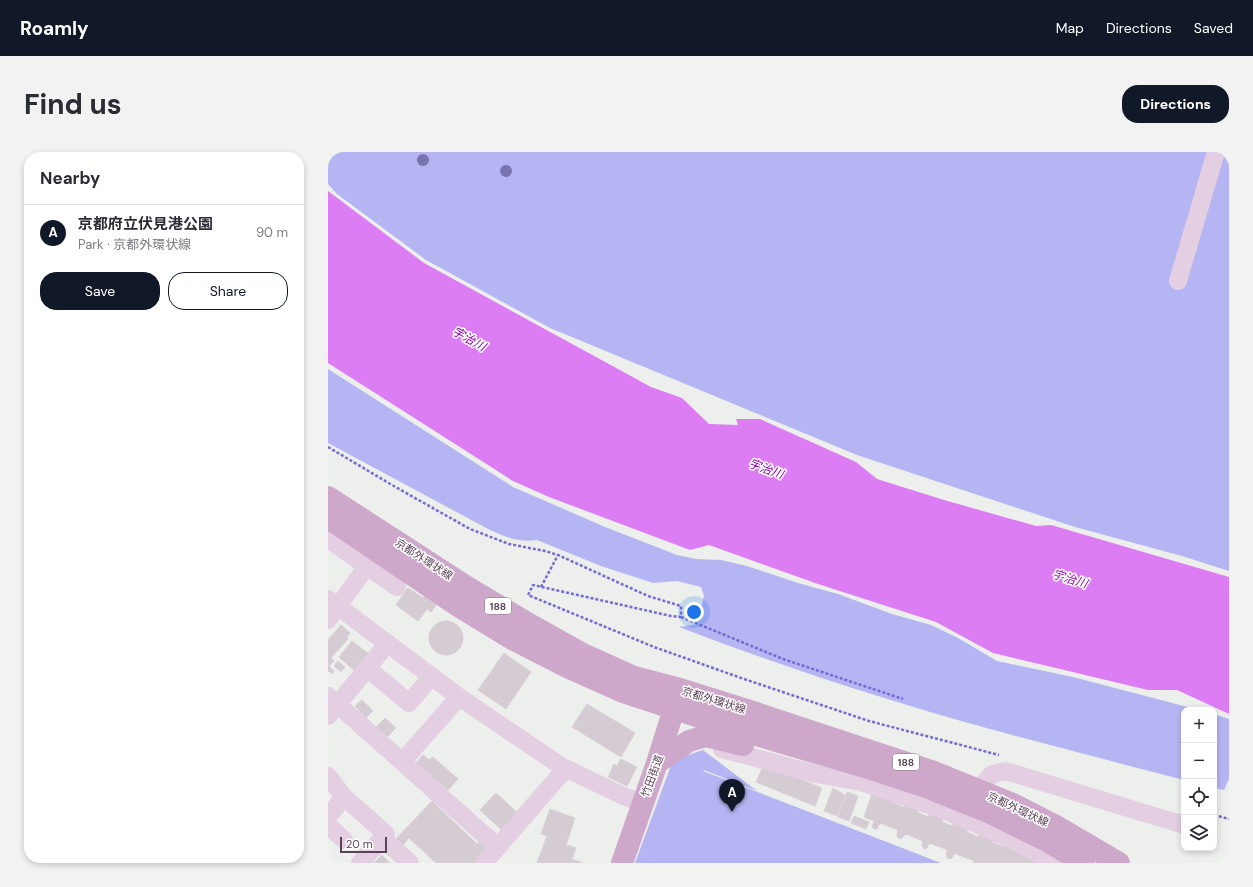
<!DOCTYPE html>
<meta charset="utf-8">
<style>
body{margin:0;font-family:"DM Sans","Noto Sans JP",sans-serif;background:#f2f2f3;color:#2b2b33}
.controls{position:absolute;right:12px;bottom:12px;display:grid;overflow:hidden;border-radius:8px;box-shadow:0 2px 6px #0003}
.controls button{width:36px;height:36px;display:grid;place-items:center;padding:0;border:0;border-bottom:1px solid #e1e1e2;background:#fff;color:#2b2b33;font:20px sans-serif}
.scale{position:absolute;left:12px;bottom:10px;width:47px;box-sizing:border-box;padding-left:4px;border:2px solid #5b4359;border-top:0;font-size:11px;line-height:14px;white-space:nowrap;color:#5b4359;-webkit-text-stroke:3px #fff;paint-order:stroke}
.you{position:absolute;left:366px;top:460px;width:14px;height:14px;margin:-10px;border:3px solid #fff;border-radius:50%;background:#1a73e8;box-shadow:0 0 0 6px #1a73e833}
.badge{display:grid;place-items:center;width:26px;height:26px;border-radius:50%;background:#111827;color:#fff;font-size:13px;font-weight:700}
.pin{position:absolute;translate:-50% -33px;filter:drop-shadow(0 1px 2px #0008)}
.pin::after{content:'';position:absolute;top:21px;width:14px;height:12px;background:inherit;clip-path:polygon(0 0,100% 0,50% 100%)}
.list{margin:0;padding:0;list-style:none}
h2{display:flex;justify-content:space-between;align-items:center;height:52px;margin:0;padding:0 16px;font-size:17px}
h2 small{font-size:13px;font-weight:400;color:#7c7c81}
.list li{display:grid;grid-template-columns:26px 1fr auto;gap:12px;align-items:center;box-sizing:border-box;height:56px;padding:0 16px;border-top:1px solid #e1e1e2}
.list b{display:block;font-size:15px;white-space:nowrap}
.list p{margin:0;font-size:13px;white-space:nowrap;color:#7c7c81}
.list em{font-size:13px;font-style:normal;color:#7c7c81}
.actions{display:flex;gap:8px;padding:12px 16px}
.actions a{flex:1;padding:9px 0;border:1px solid #111827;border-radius:16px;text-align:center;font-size:14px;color:#111827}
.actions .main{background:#111827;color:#fff}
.icon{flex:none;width:22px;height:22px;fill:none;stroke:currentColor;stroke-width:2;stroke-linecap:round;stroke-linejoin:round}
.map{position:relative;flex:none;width:901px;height:711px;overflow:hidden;border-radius:16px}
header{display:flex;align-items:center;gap:24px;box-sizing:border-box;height:56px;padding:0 20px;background:#111827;color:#fff}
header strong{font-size:19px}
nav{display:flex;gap:22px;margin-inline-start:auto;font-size:14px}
.intro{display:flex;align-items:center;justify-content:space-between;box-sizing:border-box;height:96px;padding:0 24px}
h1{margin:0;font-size:28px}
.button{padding:10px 18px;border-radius:16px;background:#111827;color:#fff;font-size:14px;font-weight:700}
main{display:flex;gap:24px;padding:0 24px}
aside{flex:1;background:#fff;border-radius:16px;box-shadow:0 2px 6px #0003}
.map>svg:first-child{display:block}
.green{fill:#b4b5f2}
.water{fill:#dd7df4}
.building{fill:#d5cbd2;stroke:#d9cfd6}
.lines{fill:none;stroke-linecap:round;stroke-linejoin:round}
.path{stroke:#756ad3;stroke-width:2.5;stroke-dasharray:3 2;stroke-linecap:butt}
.minor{stroke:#e3cee2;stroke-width:18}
.major{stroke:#cea8cb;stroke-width:22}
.tree{fill:#7973b2}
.labels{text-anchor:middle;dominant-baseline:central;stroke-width:3;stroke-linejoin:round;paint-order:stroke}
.shield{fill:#fff;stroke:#8c7b8b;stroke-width:1}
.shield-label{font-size:10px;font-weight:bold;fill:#5b4359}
.street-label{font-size:11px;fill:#5b4359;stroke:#fff}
.water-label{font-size:12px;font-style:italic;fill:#8f00b1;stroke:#fff}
</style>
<header>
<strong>Roamly</strong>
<nav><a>Map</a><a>Directions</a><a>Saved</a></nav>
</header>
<div class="intro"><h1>Find us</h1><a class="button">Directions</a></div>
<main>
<aside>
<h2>Nearby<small></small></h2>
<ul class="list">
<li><span class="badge">A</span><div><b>京都府立伏見港公園</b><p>Park · 京都外環状線</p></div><em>90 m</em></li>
</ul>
<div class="actions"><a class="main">Save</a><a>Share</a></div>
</aside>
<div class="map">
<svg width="901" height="711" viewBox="0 0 901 711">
<rect width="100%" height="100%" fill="#edefec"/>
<path class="green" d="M0 0H901V419L854 404 747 375 529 303 222 176 98 108 9 42 0 32Z
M0 217 185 335 277 375 349 403 368 407 393 408 419 414 470 431 510 442 564 462 603 473 630 486 669 509 745 525 871 558H856V628C791 611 727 595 662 577 557 548 453 514 351 475L369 472 376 444 373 435 349 429 325 431 273 414 209 388C191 391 178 385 162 378L0 291Z
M886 562 901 567V627L896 638 886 636Z
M375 598 429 639 376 618 375 619 613 711H307L345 608Z"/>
<path class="water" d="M0 39 96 111 323 235 354 246 381 272 410 273 408 267H432L528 310 549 327 616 348 708 374 723 373 901 425V562L849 538H820L690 507 665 501 608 470 490 432 381 393 362 398 221 345 185 329 0 211Z"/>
<path class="building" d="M80 436 95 446 96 444 108 453 103 460 99 457 90 469 68 453Z
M101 486a17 17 0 1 1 34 0a17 17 0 1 1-34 0Z
M13 473 22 481 19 485 20 487 3 506 6 509 1 514 6 519 4 522 1 519 0 520V488Z
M24 489 41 502 27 519 11 505Z
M176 501 203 520 178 557 150 538Z
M10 509 17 515 13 520 6 514Z
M34 548 45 559 38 566 27 554Z
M259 552 307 581 293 605 244 575Z
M57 566 68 576 59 585 48 575Z
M95 603 101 608 105 605 130 627 120 638 110 629 107 632 88 611Z
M293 607 309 615 299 634 280 625 286 612 289 614Z
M436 612 494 636 487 654 428 630Z
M505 636 517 643 509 664 496 659Z
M519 640 530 644 521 669 510 665Z
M168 641 192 663 176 680 152 658Z
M544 642 565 648V651L575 655 576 653 590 658 589 660 600 665 601 662 615 667 614 670 624 674 625 672 639 677V680L650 685 651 682 665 687 664 690 675 695 676 692 715 711H645L646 709 626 701 624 706 620 707 618 703 620 698 601 691 599 696 596 697 594 693 595 689 578 682 574 686 571 687 569 684 570 678 552 671 549 677H546L544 675 546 669 536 665Z
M104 649 149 692 154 686 163 694 146 711H108L81 686 74 694 67 688Z
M222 657 247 666 238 693 248 696 244 707 255 711H209L219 684 213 682Z
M526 664 541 670 538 677 523 671Z
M54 703 62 711H46Z"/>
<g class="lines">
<path class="path" d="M0 295 64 333 142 377 181 392 217 399 230 403 320 444 353 454V465L343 464 205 433 200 443 326 495 416 527 541 569 671 603
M213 435 230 403
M353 465 455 507 575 547
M886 663 901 667"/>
<path class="minor" d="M850 129 888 0
M0 387 69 435
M0 447 131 545 233 614 293 643 314 651
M0 468 39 414
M39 516 81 551 104 524
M0 544 170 695
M0 564 60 491
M394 597 488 622 533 630 616 658 682 687 728 711
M74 610 131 545
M0 624 16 645 58 682 32 711
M650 638 664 622 678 619 856 673
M0 665 16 645
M0 673 16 688
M54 686 82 711
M156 711 238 616"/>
<path class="major" d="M0 345 139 435 196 469 255 502 306 525 352 537 422 559 606 620 687 653 728 674 791 711
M0 366 127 452 186 488 241 516 295 540 411 578 540 616 598 635 660 660 717 688 756 711
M329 611 361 589 378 584 415 593
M294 711 329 611 350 544"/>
</g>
<g class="tree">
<circle cx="95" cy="8" r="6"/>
<circle cx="178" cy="19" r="6"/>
</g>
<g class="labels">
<g class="shield">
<rect x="157" y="446" width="26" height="16" rx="3"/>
<rect x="565" y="602" width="26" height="16" rx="3"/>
</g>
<g class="shield-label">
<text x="170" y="454">188</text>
<text x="578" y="610">188</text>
</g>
<g class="street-label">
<text transform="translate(96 407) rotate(33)">京都外環状線</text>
<text transform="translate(386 548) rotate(17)">京都外環状線</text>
<text transform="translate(324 624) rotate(-70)">竹田街道</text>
<text transform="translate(690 657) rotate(25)">京都外環状線</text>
</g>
<g class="water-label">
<text transform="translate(141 187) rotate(29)">宇治川</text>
<text transform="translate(438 317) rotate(20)">宇治川</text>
<text transform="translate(742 427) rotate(17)">宇治川</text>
</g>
</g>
</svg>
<div class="controls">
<button>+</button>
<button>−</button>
<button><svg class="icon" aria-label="locate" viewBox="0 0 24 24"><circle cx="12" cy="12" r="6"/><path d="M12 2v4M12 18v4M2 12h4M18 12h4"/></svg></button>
<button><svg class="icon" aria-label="layers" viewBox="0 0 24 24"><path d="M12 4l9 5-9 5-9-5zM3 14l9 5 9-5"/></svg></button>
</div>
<div class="scale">20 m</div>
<div class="you"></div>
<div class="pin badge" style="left:404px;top:660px">A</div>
</div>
</main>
